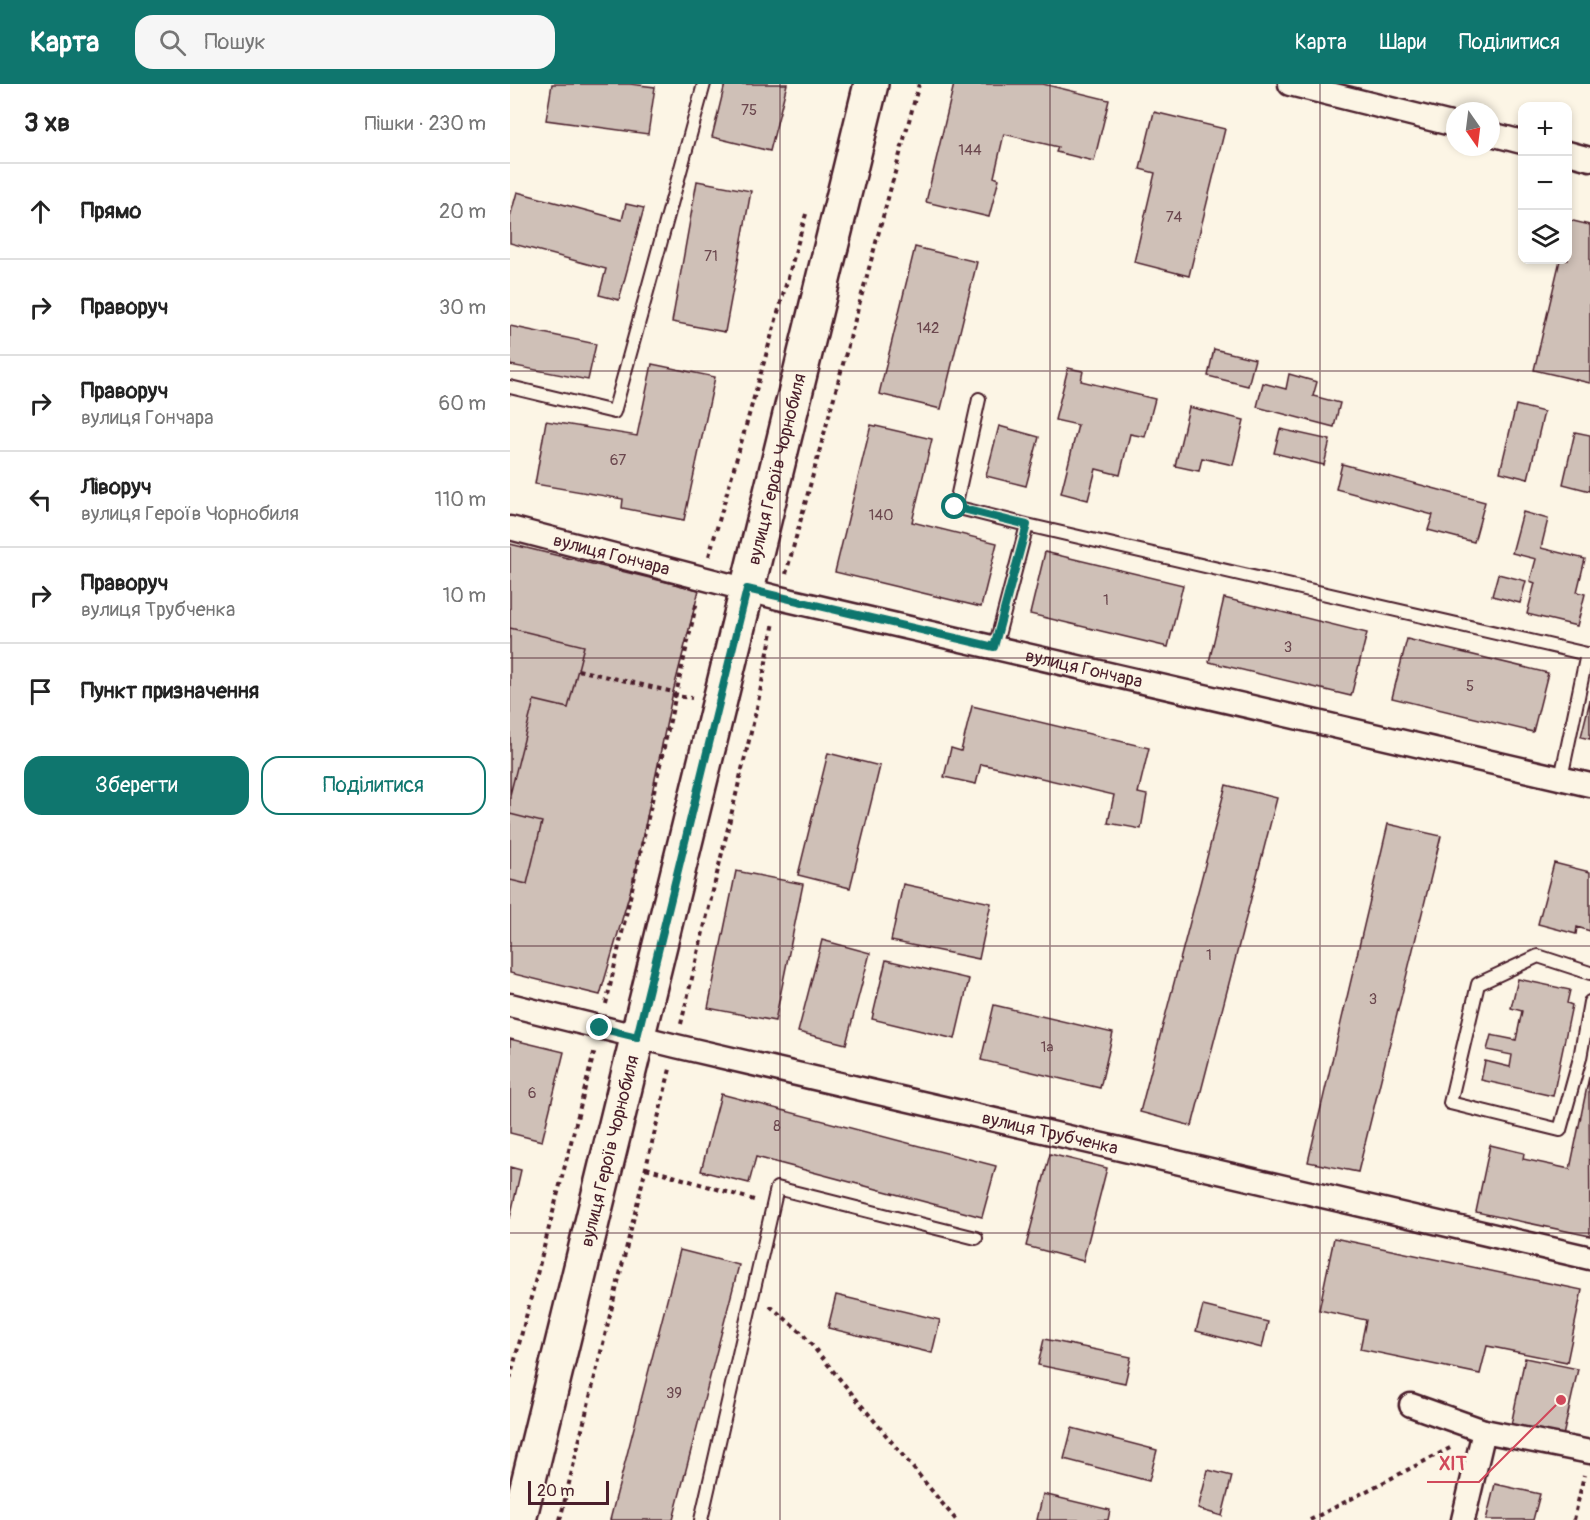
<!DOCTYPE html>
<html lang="uk">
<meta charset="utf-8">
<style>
body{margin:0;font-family:Pangolin,sans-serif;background:#f6f6f6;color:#222}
.controls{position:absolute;right:18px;top:18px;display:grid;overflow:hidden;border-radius:12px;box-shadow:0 3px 9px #0003}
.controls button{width:54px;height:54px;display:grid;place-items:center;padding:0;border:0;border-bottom:2px solid #e0e0e0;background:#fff;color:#222;font:30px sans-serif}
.compass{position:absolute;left:936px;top:18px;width:54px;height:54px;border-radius:50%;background:#fff;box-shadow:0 3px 9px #0003;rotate:166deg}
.scale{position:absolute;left:18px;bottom:15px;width:81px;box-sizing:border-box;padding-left:6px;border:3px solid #4a1f2b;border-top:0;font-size:16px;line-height:21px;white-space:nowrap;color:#4a1f2b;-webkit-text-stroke:4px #fcf5e5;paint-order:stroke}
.stop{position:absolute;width:18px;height:18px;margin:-14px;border:4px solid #0f766e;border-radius:50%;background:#fff}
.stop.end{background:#0f766e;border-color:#fff;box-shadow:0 2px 6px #0008}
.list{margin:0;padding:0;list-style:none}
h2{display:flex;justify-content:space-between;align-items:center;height:78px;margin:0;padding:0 24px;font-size:26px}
h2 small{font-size:20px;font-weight:400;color:#767676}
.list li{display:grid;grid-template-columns:39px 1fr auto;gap:18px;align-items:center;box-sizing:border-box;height:96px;padding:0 24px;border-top:2px solid #e0e0e0}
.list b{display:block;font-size:22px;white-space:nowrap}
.list p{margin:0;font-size:20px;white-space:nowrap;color:#767676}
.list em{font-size:20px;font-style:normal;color:#767676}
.actions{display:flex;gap:12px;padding:18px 24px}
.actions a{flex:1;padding:14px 0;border:2px solid #0f766e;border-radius:18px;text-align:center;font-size:21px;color:#0f766e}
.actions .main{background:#0f766e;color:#fff}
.icon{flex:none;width:33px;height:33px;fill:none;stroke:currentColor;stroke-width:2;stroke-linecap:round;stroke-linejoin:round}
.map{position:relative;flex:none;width:1080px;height:1436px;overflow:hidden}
header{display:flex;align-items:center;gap:36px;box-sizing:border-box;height:84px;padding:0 30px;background:#0f766e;color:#fff}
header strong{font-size:28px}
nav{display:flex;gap:33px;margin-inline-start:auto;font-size:21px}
.search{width:420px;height:54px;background:#f6f6f6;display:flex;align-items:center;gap:15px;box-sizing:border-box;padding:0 21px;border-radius:18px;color:#767676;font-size:22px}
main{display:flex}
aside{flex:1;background:#fff}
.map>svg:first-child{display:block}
.building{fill:#cfc0b7;stroke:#4a1f2b;stroke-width:1.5}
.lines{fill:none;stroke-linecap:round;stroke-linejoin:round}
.service-casing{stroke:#4a1f2b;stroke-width:16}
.minor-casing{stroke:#4a1f2b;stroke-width:27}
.primary-casing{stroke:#4a1f2b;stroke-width:38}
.path{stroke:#4a1f2b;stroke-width:4;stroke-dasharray:4.5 4.5;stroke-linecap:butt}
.service{stroke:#fcf5e5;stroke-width:12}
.minor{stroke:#fcf5e5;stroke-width:22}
.primary{stroke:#fcf5e5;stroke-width:33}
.route{stroke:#0f766e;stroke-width:8}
.grid{fill:none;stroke:#4a1f2b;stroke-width:1.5;stroke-opacity:0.55}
.labels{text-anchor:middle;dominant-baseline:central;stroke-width:6;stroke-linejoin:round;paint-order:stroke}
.number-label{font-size:15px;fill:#6b474e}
.street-label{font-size:18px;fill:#4a1f2b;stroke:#fcf5e5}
.leader{fill:none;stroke:#d1495b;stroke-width:2}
.callout-dot{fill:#d1495b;stroke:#fcf5e5;stroke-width:2}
.callout-label{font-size:20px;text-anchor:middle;font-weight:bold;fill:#d1495b;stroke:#fcf5e5;stroke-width:6;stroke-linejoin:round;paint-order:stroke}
</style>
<header>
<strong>Карта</strong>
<div class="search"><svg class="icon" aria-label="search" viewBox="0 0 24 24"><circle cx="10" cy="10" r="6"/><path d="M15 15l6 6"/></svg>Пошук</div>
<nav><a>Карта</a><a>Шари</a><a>Поділитися</a></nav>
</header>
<main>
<aside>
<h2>3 хв<small>Пішки · 230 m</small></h2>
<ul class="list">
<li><svg class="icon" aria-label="ahead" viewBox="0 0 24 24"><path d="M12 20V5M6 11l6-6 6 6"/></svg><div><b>Прямо</b></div><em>20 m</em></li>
<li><svg class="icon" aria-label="right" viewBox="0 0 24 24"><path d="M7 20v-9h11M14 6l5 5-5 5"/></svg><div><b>Праворуч</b></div><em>30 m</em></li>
<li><svg class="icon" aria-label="right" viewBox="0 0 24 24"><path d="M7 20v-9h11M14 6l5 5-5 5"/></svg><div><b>Праворуч</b><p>вулиця Гончара</p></div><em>60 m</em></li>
<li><svg class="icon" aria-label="left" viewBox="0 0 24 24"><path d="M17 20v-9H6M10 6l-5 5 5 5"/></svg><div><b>Ліворуч</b><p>вулиця Героїв Чорнобиля</p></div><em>110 m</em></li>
<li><svg class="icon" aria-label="right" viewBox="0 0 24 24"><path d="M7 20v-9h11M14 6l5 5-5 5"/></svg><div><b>Праворуч</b><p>вулиця Трубченка</p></div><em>10 m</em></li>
<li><svg class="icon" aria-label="arrive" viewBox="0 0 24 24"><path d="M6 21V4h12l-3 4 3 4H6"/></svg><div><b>Пункт призначення</b></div></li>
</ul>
<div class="actions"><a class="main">Зберегти</a><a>Поділитися</a></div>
</aside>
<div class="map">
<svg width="1080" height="1436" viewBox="0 0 1080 1436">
<rect width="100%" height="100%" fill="#fcf5e5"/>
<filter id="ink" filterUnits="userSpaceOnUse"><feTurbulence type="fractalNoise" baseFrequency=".0167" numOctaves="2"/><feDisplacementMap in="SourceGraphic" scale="12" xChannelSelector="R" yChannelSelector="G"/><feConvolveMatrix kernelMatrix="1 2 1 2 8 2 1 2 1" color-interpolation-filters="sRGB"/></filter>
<g filter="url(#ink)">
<path class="building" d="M42 0H120L145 3 138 50 36 36Z
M215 0H277L260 67 202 53Z
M444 0H533L599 16 584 77 546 68 548 63 494 50 484 93 489 95 479 133 416 118Z
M644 28 715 45 679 192 624 178 645 89 630 85Z
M187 97 241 107 215 248 162 238Z
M7 108 112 136 116 120 134 124 109 216 89 211 96 185 0 159V133Z
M1059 136 1080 141V299L1024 286 1050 176H1058Z
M405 163 467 178 431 325 369 310Z
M0 242 86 260 78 296 0 281Z
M704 265 745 275 738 302 698 292Z
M142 280 205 293 174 436 112 424 113 415 25 400 36 337 127 352Z
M558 284 573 287 571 297 645 315 635 353 620 350 610 391 586 385 578 416 551 409 568 341 545 336Z
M779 290 807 298 803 312 830 319 824 343 747 323 753 299 776 305Z
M1006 321 1034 328 1018 395 990 388Z
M679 323 734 336 723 381 692 374 689 387 665 382Z
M361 341 422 355 402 438 487 459 471 523 325 488Z
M489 342 529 353 516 402 476 392Z
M770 345 820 356 814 381 764 369Z
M1065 348 1080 351V407L1053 400Z
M832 380 975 418 964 458 918 446 923 431 826 405Z
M1013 428 1038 435 1031 464 1075 475 1067 508 1075 510 1067 542 1017 530 1025 499 1020 497 1026 475 1002 469Z
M0 460 189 506 163 608 125 791 90 911 0 889Z
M535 468 673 501 658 563 520 530Z
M988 490 1016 497 1010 519 982 512Z
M714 514 857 549 841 612 699 578Z
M0 544 74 562 58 624 24 616 0 711Z
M897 555 1038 589 1023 648 882 614Z
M1080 616V655L1071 653Z
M462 622 639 664 628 709 637 711 631 745 598 739 604 711 471 680 466 700 434 693 441 664 451 667Z
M318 669 370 682 340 804 288 791Z
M716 701 767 714 682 1042 630 1028Z
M0 730 32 738 17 800 0 796Z
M878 740 931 752 848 1088 798 1078Z
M1044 779 1080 788V847L1067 843 1066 850 1028 840Z
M226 787 293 800 265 937 198 924Z
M393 800 481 819 469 875 381 857Z
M312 856 360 869 336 960 288 948Z
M376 876 459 895 445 955 362 935Z
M1008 895 1060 906 1057 919 1062 921 1043 1012 971 996 975 977 1000 983 1002 971 977 966 981 951 1006 956 1012 927 1001 924Z
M484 921 603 949 590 1004 471 976Z
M0 955 54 968 32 1057 0 1049Z
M1079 993 1080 1152 966 1128 980 1061 1014 1069 1013 1075 1060 1085Z
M211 1010 486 1082 472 1133 246 1073 239 1099 191 1087Z
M540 1070 597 1084 573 1177 516 1162Z
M0 1083 11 1086 0 1134Z
M824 1154 1072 1206 1057 1278 977 1262 970 1290 850 1265 856 1236 809 1226Z
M170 1166 229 1181 163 1436H100Z
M326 1211 430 1236 422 1269 318 1244Z
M693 1222 758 1238 752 1264 686 1247Z
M534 1255 621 1273 615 1299 528 1281Z
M1015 1274 1068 1285 1053 1352 1001 1341Z
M562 1344 647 1366 639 1397 554 1375Z
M698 1386 722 1392 712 1432 688 1425Z
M985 1400 1030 1410 1023 1436H976Z
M533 1410 600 1426 598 1436H527Z"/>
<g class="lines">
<defs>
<path id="service" d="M0 303 104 328 194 0
M469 315 445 423 517 441
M485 563 517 441 1077 570
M1051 694 1077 570H1080
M1080 889 1028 872 968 900 940 1019 1050 1046 1070 974 1080 918
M191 1436 267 1104 466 1154"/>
<g id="minor">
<path d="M780 0 945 41"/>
<path d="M981 50 1012 58"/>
<path d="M1058 69 1080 75"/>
<path id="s1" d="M0 444 269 514 1080 701"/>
<path id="s2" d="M0 921 166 962 1080 1174"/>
<path d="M901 1321 974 1347"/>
<path d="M953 1436 974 1347 1080 1368"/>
</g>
<g id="primary">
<path id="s3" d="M9 1436 361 0"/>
</g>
</defs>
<use href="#service" class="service-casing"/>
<use href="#minor" class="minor-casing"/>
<use href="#primary" class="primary-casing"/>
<path class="path" d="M199 472 296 130
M276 490 409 0
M68 586 163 608 165 612 182 614
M96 920 187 517
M171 940 247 623 264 538
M136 1084 244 1116
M260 1222 291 1248 446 1436
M0 1295 85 965
M50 1436 160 985
M800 1436 944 1362
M1064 1436 1074 1391"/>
<use href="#service" class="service"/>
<use href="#minor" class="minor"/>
<use href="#primary" class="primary"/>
</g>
</g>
<g class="lines" filter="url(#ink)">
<path class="route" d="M90 944 127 953 237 505 484 563 517 441 445 423"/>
</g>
<path class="grid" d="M270 0V1436M540 0V1436M810 0V1436M0 287H1080M0 574H1080M0 862H1080M0 1149H1080"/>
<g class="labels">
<g class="number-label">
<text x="239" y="26">75</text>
<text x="460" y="66">144</text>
<text x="664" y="133">74</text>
<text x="201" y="172">71</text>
<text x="418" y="244">142</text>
<text x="108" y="376">67</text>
<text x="371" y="431">140</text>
<text x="596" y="516">1</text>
<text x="778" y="563">3</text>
<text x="960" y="602">5</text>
<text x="699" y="871">1</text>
<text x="863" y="915">3</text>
<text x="537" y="963">1а</text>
<text x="22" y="1009">6</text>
<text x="267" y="1042">8</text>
<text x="164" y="1309">39</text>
</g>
<g class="street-label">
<text stroke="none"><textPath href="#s3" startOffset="1082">вулиця Героїв Чорнобиля</textPath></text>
<text stroke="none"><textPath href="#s1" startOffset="105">вулиця Гончара</textPath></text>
<text stroke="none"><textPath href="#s1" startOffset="591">вулиця Гончара</textPath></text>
<text stroke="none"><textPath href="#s2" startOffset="555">вулиця Трубченка</textPath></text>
<text stroke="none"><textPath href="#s3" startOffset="380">вулиця Героїв Чорнобиля</textPath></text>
</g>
</g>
<path class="leader" d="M1051 1316L969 1398H917"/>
<circle class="callout-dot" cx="1051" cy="1316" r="6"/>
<g class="callout-label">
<text x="943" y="1386">ХІТ</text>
</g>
</svg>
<div class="controls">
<button>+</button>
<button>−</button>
<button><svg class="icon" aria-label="layers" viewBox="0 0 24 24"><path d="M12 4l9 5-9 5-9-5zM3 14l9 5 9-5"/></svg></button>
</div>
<svg class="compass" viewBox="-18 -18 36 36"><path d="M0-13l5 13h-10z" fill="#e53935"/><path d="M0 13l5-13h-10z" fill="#767676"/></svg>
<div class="scale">20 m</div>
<div class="stop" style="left:445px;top:423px"></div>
<div class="stop end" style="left:90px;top:944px"></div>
</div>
</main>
